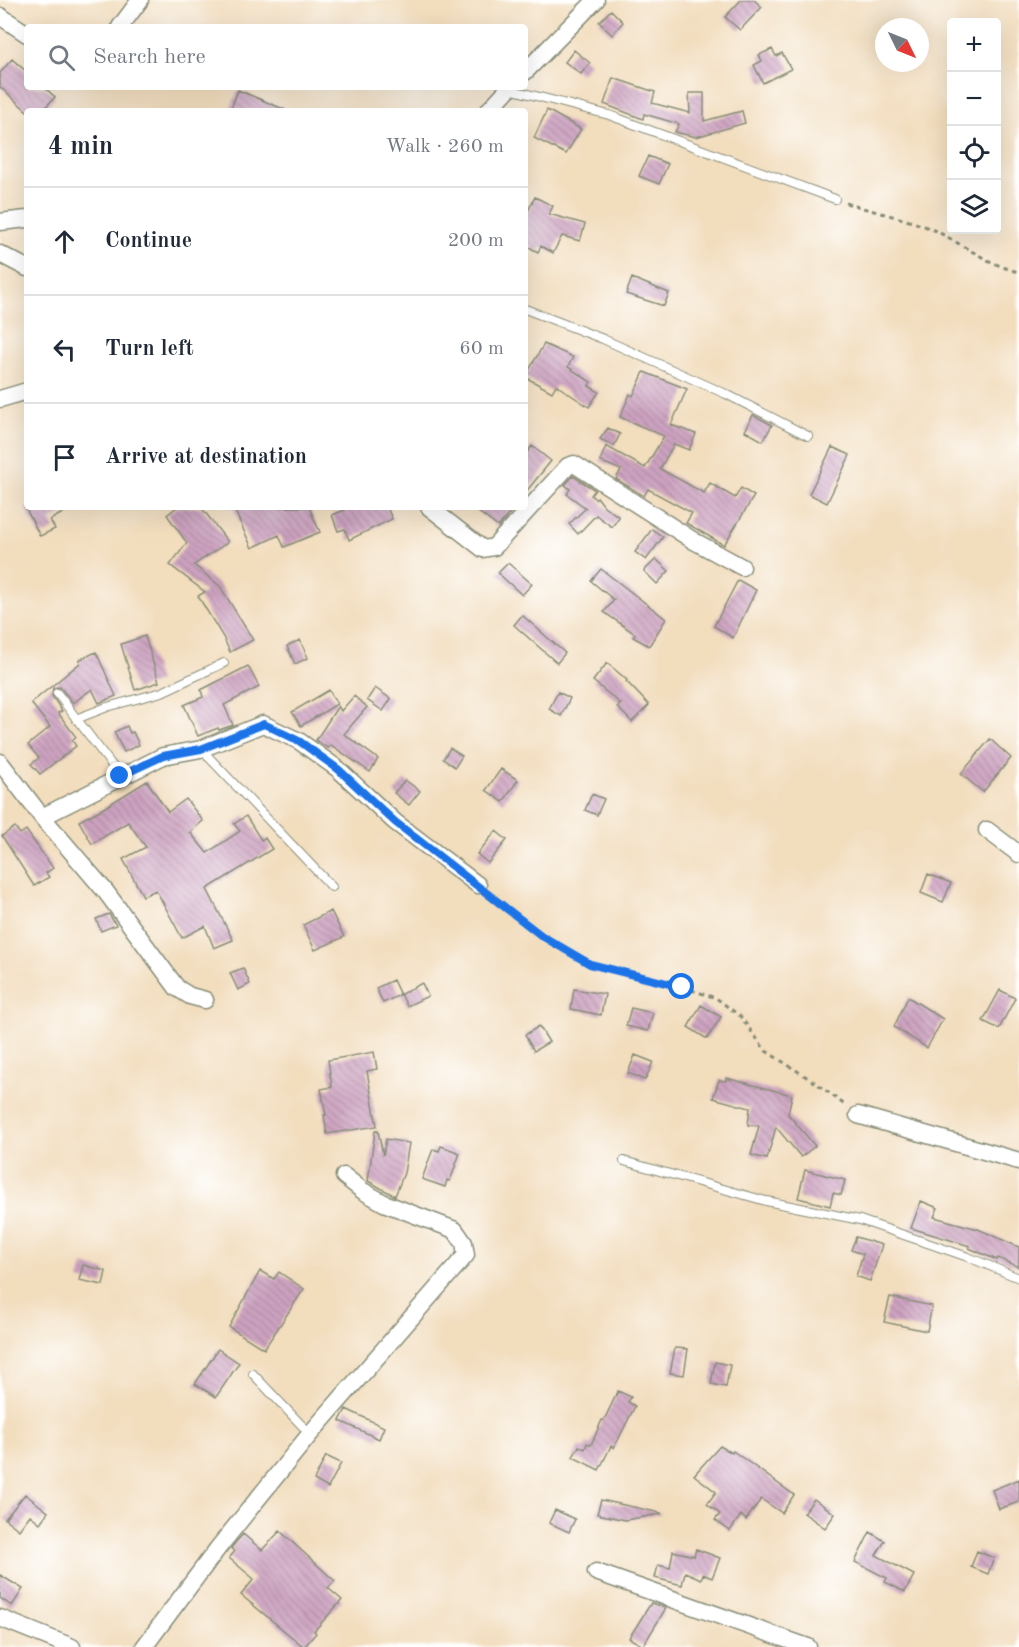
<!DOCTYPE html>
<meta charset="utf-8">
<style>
body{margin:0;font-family:"Old Standard TT",serif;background:#f6f6f7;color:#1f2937}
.controls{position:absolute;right:18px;top:18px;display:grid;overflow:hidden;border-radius:6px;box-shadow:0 6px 24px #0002}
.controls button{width:54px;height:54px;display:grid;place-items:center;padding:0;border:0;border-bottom:2px solid #e0e1e3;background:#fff;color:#1f2937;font:30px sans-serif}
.compass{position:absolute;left:875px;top:18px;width:54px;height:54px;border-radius:50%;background:#fff;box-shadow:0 6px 24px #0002;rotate:133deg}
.stop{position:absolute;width:18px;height:18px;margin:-14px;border:4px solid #1a73e8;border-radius:50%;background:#fff}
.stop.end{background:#1a73e8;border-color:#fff;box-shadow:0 2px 6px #0008}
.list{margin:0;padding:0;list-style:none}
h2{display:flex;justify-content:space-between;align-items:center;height:78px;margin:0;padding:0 24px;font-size:26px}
h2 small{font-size:20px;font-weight:400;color:#747a83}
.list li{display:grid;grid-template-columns:39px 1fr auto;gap:18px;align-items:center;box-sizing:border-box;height:108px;padding:0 24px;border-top:2px solid #e0e1e3}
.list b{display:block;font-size:22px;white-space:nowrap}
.list em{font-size:20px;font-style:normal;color:#747a83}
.icon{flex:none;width:33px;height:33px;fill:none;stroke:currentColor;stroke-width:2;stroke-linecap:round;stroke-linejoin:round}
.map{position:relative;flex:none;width:1019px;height:1647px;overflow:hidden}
.search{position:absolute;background:#fff;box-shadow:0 6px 24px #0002;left:24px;top:24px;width:504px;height:66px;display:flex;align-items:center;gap:15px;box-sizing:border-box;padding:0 21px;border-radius:6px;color:#747a83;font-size:22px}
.panel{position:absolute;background:#fff;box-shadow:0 6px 24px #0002;left:24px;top:108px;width:504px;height:402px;border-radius:6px}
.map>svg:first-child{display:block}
.building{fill:url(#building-back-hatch)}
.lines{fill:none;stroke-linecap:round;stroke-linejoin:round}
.service-casing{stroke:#888d78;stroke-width:10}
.minor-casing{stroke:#888d78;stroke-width:19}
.path{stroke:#888d78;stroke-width:3;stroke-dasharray:4.5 4.5;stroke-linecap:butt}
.service{stroke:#fff;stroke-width:8}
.minor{stroke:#fff;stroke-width:16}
.route{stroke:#1a73e8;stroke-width:8}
</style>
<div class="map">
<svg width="1019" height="1647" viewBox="0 0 1019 1647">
<defs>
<pattern id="building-back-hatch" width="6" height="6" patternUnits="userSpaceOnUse" patternTransform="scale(1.5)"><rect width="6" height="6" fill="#cea3c1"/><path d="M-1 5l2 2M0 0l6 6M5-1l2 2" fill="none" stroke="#a7869e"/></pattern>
</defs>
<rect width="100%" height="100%" fill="#fff"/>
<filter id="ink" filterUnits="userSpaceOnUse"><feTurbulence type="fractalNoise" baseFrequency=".0167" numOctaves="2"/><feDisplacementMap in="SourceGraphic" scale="12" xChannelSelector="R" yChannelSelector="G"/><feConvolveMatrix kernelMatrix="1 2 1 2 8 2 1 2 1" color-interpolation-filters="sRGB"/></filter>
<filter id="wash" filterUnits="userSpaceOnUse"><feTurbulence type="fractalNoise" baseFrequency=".008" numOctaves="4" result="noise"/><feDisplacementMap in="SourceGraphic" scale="24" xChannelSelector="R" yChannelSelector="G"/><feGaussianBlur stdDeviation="1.35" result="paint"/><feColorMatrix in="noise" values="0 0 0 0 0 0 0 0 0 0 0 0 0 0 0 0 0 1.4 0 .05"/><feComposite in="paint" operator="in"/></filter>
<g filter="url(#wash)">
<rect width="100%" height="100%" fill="#f2ddbd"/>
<g id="blocks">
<path class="building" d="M741 0H754L762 7 740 30 725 17Z
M611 10 623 22 612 35 599 22Z
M772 49 776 56 782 53 791 69 763 83 754 65 762 61 759 55Z
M574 50 590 63 581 74 565 62Z
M12 59 27 72V87H44L55 97 42 111H27L0 87V73Z
M613 78 655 92 652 103 690 113 689 93H704V121L742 111 745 123 696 137 675 132 679 124 644 114 643 119 604 104Z
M238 90 288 111H230Z
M547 110 581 129 566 154 534 138Z
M648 156 668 164 659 184 639 176Z
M535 197 553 206 549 214 585 224 580 241 562 236 553 253 541 246 538 252 525 245V217Z
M632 278 669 293 664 306 626 294Z
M544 344 573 357 568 367 591 382 589 386 599 392 589 407 556 385 552 392 525 377Z
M644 372 687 389 671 425 696 434 689 450 674 444 660 469 704 493 710 483 735 498 741 488 754 496 724 545 686 523 692 513 648 489 644 496 616 479 621 470 600 461 606 446 645 468 664 436 620 417 630 394 633 396Z
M753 415 772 425 763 441 745 431Z
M608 428 620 434 614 446 600 439Z
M532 446 551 461 525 493V455Z
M832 447 850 455 827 503 809 494Z
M573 476 595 490 591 495 595 499 597 497 604 506 619 517 612 527 596 515 578 534 569 524 586 508 567 494 570 489 565 485Z
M25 507H73L50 520 55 529 40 536Z
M177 507H201L228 542 194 565 220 586 253 640 230 652 223 637 198 596 205 592 170 565 187 543 167 515Z
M233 507H309L320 532 284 547 279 535 252 548Z
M344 507H387L392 519 349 540 345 529 338 531 332 515 345 510Z
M472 507H515L498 527Z
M652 529 663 537 646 560 635 552Z
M656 559 669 571 657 584 644 571Z
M508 563 532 584 522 595 498 573Z
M601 569 666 619 649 646 633 637 635 634 604 612 614 600 591 581Z
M738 580 756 590 733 638 714 626Z
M522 615 565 653 557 663 514 625Z
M145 636 159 682 135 690 121 644Z
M300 640 308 658 295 664 287 646Z
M96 652 116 696 99 703 92 689 73 703 60 687 53 688 52 696 62 711 58 713 76 737 72 740 76 746 40 774 31 764 39 758 28 745 50 727 31 703 80 663 79 660Z
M607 663 627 680 626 681 649 705 632 722 617 707 621 704 593 681Z
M248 666 259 687 224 705 233 725 219 730 218 728 198 736 184 705 203 697 201 690Z
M375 688 391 699 383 711 367 700Z
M329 690 337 704 301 726 292 712Z
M558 692 570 698 561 716 549 709Z
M354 696 367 707 344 734 378 759 370 772 331 745 328 748 316 740 338 706 341 711Z
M127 726 130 733 133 732 139 745 124 752 114 732Z
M990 739 1011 758 983 792 961 774Z
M450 748 462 756 455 767 443 759Z
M501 769 518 780 503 802 486 790Z
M405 780 420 791 409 805 394 793Z
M147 781 168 812 186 799 203 821 190 832 207 853 240 831 234 824 246 816 261 840 265 838 272 849 207 889 233 940 214 948 205 926 182 938 156 890 143 896 123 859 146 847 128 822 92 844 79 821 102 809Z
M592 794 604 799 597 815 585 810Z
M15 827 20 834 26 830 53 868 46 873 49 877 34 886 2 836Z
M496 831 507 840 488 863 477 854Z
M928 874 951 883 943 902 921 893Z
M331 911 344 937 315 950 303 925Z
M109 914 116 925 101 931 96 919Z
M243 968 250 984 238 990 230 973Z
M393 980 400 995 383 1003 376 988Z
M422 983 428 996 407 1006 401 994Z
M574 989 605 994 601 1015 571 1009Z
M1000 990 1015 998 999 1029 983 1021Z
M908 997 943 1019 927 1048 894 1027Z
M701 1005 721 1017 707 1039 688 1027Z
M631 1008 653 1013 648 1031 626 1026Z
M539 1026 549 1042 534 1051 525 1035Z
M374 1052 377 1069 367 1071 377 1126 327 1134 324 1115H326L321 1089 332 1087 328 1060Z
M635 1055 653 1062 645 1080 628 1073Z
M726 1078 792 1095 788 1114 815 1146 801 1157 776 1127 767 1159 751 1155 759 1126 748 1125 750 1108 713 1098 719 1080 726 1081Z
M375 1131H378L383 1155 386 1139 409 1143 404 1173 395 1196 368 1181Z
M441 1146 460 1153 450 1181 447 1180 445 1187 422 1179 433 1149 439 1151Z
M805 1170 845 1180 841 1195 833 1193 830 1206 798 1198Z
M921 1201 938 1208 934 1217 978 1229 1019 1247V1267L998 1258 997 1260 969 1248 970 1246 911 1228Z
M856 1237 882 1245 870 1281 856 1276 863 1254 851 1250Z
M83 1265 106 1271 103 1285 79 1280Z
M260 1271 274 1279 279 1272 304 1289 264 1349 229 1327Z
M890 1297 932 1306 927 1331 884 1322Z
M675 1348 688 1349 684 1375 670 1373Z
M218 1349 239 1363 216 1397 195 1384Z
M715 1362 730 1365 726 1387 711 1384Z
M618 1391 631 1397 628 1402 635 1406 614 1448 611 1446 599 1470 573 1457 579 1446 585 1449 587 1443 591 1445 602 1420H604Z
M346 1409 384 1427 379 1439 340 1421Z
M720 1446 732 1453 733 1451 794 1495 782 1513 761 1499 746 1520 741 1515 730 1531 715 1520 720 1514 707 1504 716 1492 694 1475Z
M326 1456 341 1463 328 1488 314 1480Z
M1019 1479V1502L999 1509 992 1490Z
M25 1494 48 1512 40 1523 30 1515 19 1530 5 1519Z
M814 1499 835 1514 825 1528 804 1513Z
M601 1500 661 1513V1514L625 1520 597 1514Z
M555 1510 575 1519 569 1532 549 1523Z
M280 1531 335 1581 328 1588 342 1600 314 1631 316 1633 304 1647 241 1595 254 1579 229 1558 235 1551 231 1548 243 1534 262 1550Z
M870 1532 885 1541 876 1555 914 1575 905 1592 885 1582 887 1578 855 1562Z
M696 1549 720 1558 712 1578 703 1574 701 1579 685 1572 682 1585 655 1578 658 1565 670 1568 673 1551 694 1556Z
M977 1551 994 1558 988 1574 971 1567Z
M0 1575 23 1589 12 1606 0 1598Z
M651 1603 666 1608 643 1646 629 1638Z"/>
</g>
</g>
<g filter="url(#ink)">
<use href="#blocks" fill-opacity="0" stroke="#888d78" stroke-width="1.5"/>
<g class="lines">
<defs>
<path id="service" d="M509 89 609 115 835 199
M525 309 603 339 726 394 808 436
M57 693 120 776
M76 719 107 707 162 692 224 663
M201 749 332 887
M624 1161 766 1201 860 1220 968 1257 1019 1278
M253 1374 310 1434"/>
<path id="minor" d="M0 16 27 34
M120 27 140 0
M525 72 596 0
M488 111 510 87
M0 222 27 219
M0 254 27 268
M0 399 27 391
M429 507 483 549 494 547 568 466 574 464 694 541 742 567
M0 762 42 817 106 892 177 988 190 996 205 1000
M42 817 163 756 201 749 263 724 299 741 338 769 395 822 478 885
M987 830 1019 854
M858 1115 1019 1161
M596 1572 808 1647
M0 1618 72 1647
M144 1647 218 1548 310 1434 466 1255 464 1243 455 1230 384 1203 363 1191 344 1176"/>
</defs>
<use href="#service" class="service-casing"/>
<use href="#minor" class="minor-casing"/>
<path class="path" d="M846 203C874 212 910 219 936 231 962 244 991 266 1019 272
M491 896 542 936 590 964 682 987 716 998 740 1016 766 1051 816 1083 846 1106"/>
<use href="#service" class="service"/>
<use href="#minor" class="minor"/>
</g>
</g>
<g class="lines" filter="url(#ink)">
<path class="route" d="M120 776 163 756 201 749 264 724 299 741 338 769 395 822 542 936 590 964 682 987"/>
</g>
</svg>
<div class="controls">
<button>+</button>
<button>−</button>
<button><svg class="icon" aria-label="locate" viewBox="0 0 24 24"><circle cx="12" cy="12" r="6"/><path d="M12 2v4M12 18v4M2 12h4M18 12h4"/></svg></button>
<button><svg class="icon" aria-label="layers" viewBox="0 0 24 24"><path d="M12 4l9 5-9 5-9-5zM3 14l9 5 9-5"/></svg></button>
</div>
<svg class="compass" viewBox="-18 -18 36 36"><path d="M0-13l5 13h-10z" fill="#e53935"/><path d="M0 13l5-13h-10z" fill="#747a83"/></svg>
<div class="stop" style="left:682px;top:987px"></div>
<div class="stop end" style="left:120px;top:776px"></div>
<div class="search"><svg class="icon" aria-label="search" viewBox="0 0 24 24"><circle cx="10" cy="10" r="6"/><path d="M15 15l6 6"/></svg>Search here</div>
<section class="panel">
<h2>4 min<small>Walk · 260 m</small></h2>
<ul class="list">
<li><svg class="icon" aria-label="ahead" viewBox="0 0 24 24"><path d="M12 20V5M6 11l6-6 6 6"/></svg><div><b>Continue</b></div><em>200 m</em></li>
<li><svg class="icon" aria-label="left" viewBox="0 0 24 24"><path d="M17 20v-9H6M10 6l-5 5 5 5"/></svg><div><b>Turn left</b></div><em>60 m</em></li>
<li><svg class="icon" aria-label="arrive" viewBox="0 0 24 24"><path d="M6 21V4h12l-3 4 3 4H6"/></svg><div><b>Arrive at destination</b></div></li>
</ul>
</section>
</div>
